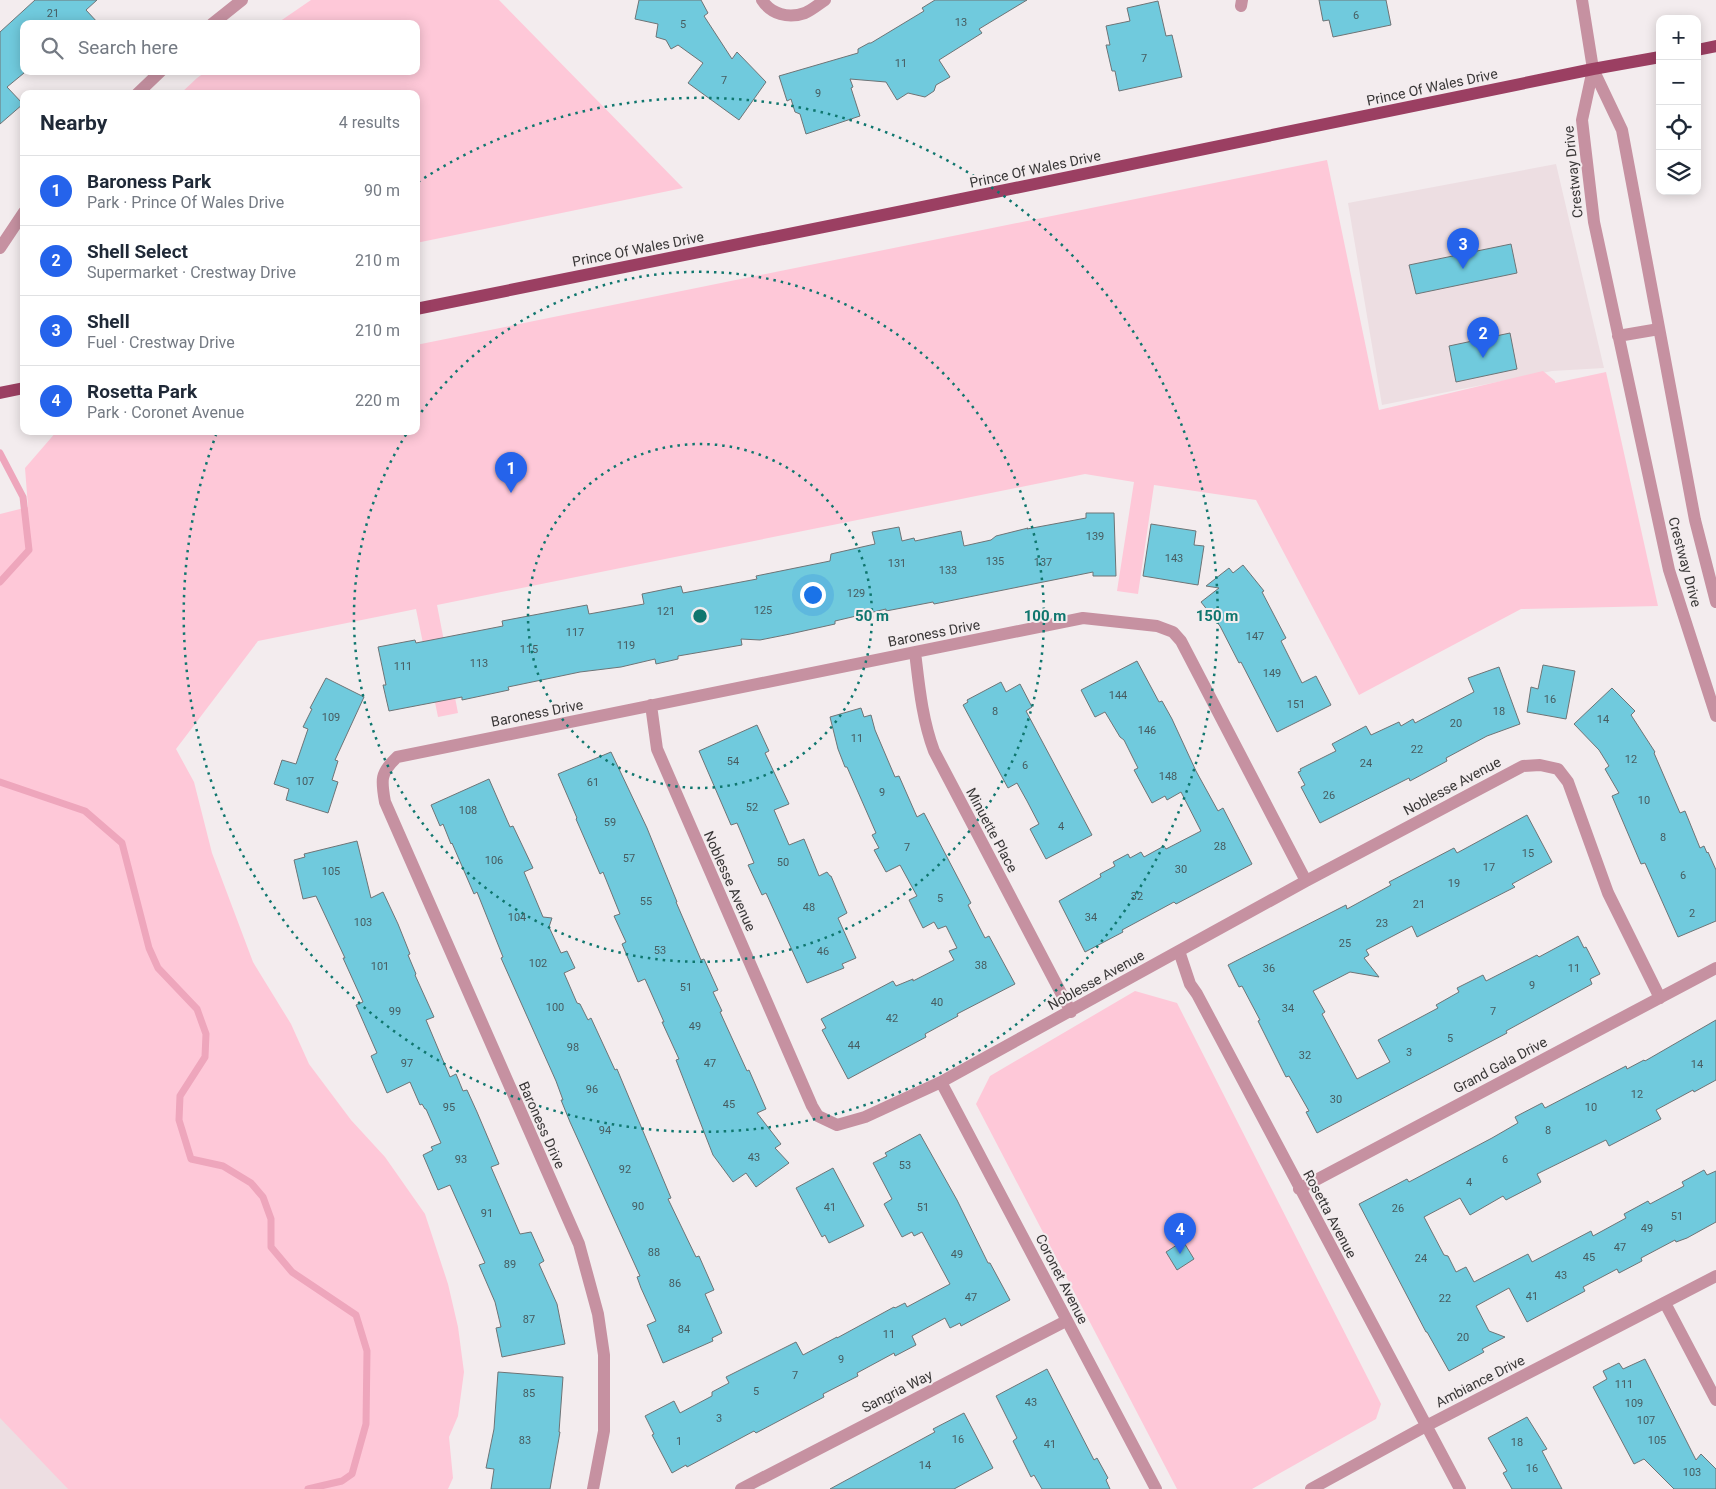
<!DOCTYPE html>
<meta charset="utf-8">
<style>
body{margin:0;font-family:Roboto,sans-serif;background:#f2f2f3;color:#1f2937}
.controls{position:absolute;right:15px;top:15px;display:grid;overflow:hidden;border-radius:10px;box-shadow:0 2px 12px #0003}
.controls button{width:45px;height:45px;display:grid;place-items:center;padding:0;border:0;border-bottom:1px solid #e0e1e3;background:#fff;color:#1f2937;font:25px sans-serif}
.you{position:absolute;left:812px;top:594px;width:18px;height:18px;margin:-12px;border:4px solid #fff;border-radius:50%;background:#1a73e8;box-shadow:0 0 0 8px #1a73e833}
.badge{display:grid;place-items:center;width:32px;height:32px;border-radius:50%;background:#2563eb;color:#fff;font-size:16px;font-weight:700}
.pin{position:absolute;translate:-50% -41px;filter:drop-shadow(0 1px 2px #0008)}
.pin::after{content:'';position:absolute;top:26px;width:18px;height:15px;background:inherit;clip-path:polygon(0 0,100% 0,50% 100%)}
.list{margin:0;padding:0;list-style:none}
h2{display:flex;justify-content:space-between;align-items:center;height:65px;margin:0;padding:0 20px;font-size:21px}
h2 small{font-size:16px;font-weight:400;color:#747a83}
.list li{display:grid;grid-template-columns:32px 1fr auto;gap:15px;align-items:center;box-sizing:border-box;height:70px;padding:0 20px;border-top:1px solid #e0e1e3}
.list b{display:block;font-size:19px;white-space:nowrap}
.list p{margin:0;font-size:16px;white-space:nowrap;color:#747a83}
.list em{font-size:16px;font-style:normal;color:#747a83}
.icon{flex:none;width:28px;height:28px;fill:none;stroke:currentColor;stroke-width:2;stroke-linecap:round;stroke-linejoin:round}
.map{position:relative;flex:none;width:1716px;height:1489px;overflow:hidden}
.search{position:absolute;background:#fff;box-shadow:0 2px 12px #0003;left:20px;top:20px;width:400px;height:55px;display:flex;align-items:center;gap:12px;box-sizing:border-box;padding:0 18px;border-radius:10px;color:#747a83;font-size:19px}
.panel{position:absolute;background:#fff;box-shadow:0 2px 12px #0003;left:20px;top:90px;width:400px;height:345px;border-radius:10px}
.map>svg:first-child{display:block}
.built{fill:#eddee2}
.green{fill:#fec8d8}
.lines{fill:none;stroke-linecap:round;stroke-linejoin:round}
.stream{stroke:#eea6bc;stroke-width:7}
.building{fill:#70cadd;stroke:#6e7476}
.minor{stroke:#c691a1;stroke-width:12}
.major{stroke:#9b3f62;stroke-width:12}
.ring{fill:none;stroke:#0f766e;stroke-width:2.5;stroke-dasharray:2.5 5}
.labels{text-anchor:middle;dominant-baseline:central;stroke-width:4;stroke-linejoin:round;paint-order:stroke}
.number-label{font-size:11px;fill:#475c60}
.street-label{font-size:14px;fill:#393737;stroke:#f3ecee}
.centre{fill:#0f766e;stroke:#f3ecee;stroke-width:2.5}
.ring-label{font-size:15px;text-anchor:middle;font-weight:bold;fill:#0f766e;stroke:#f3ecee;stroke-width:4;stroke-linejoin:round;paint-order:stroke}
</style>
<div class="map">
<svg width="1716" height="1489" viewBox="0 0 1716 1489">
<rect width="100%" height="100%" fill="#f3ecee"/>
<path class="built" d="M1556 164 1604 368 1552 371 1382 405 1348 203Z
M0 1410 76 1489H0Z"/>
<path class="green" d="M311 0H499L683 188 416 243V94H180L197 78 207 71H416V24H276Z
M1327 160 1379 410 1543 371 1555 381V383L1606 372 1658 606 1521 609 1359 695 1256 500 1154 485 1138 594 1117 591 1134 482 1085 474 437 605 458 713 438 717 416 609 258 641 176 749 194 782 212 853 253 962 291 1024 309 1064 351 1120 385 1157 425 1214 448 1284 458 1327 464 1372 458 1416 449 1437 453 1478 448 1489H68L0 1418V514L28 507 25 468 57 431H416V345Z
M1135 991 1177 1003 1381 1404 1376 1419 1252 1489H1177L976 1104 990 1076Z"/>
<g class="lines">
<path class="stream" d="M0 453 23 497 29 550 0 582
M0 782 85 811 122 843 149 948 158 968 197 1009 206 1034 205 1057 180 1096 179 1120 191 1159 223 1166 251 1183 263 1197 271 1219V1247L292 1272 356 1315 367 1351 366 1424 352 1474 342 1481 308 1489"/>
</g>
<path class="building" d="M35 0H97L86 10 99 24H24V73L7 87 23 104 0 124V32Z
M639 0H701L708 13 704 16 732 59 737 52 766 82 739 120 688 83 703 63 678 45 671 49 666 40 656 37 658 24 635 19Z
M935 0H1027L979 29 982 33 939 60 950 77 936 85 934 91 925 97 908 93 897 100 886 82 850 79 853 87 851 88 860 116 806 134 800 114 795 112 791 99 787 101 779 76 858 53V49L869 43H871L924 11 922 8Z
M1319 0H1386L1391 25 1333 37 1329 20 1323 21Z
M1158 1 1166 36 1172 35 1182 77 1119 91 1115 71H1112L1106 45H1110L1106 26 1130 21 1127 8Z
M1511 244 1517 273 1416 294 1409 265Z
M1510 333 1517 369 1456 382 1449 346Z
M1086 513H1114L1116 576H1093V572L934 604 933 602 886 611V609L835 621V624L790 634 760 640 741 639 742 645 678 656V659L656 664 655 659 621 667 580 672 508 687 509 690 462 700V697L389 711 383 685H386L378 647 415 640 416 643 503 626 502 621 587 605 589 614 644 604 642 594 681 586 683 593 757 579 756 576 830 561 831 554 875 544 872 532 899 527 902 541 914 538 915 541 961 531 964 546 991 540 996 536 1028 528 1027 529 1086 518Z
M1151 524 1196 531 1194 545 1204 546 1198 585 1143 576Z
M1243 565 1264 591 1262 592 1286 638 1281 641 1302 683 1316 676 1331 705 1277 732 1241 662 1239 663 1220 626 1201 602 1219 588 1206 586 1229 568 1233 573Z
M1137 661 1159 702 1162 701 1172 719 1196 771 1218 811 1223 808 1252 864 1176 904 1174 902 1122 930 1123 932 1085 952 1059 901 1101 877 1100 874 1115 866 1113 862 1128 854 1130 858 1141 852 1144 857 1164 846 1166 849 1201 831 1181 792 1167 800 1165 796 1152 803 1134 770 1138 768 1124 740 1120 737 1105 712 1095 717 1081 690Z
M1543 665 1575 671 1566 719 1527 712 1531 687 1538 689Z
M1499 667 1520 724 1487 736 1446 758 1447 761 1410 781 1409 778 1320 823 1301 787 1305 785 1298 772 1301 771 1300 769 1336 751 1332 744 1366 726 1371 735 1399 722 1401 726 1413 719 1415 723 1474 692 1468 678Z
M326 678 364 697 335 760 338 761 332 780 338 782 328 813 286 800 289 789 274 784 282 760 296 764 308 729 303 727 312 709 310 708Z
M1001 682 1006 692 1020 684 1032 707 1026 711 1092 835 1046 859 1030 829 1039 824 1027 801 1017 783 1008 788 963 705 968 702 967 700Z
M1612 688 1635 711 1631 715 1655 752 1654 753 1680 813 1685 811 1700 848 1704 846 1707 853 1708 852 1716 870V921L1678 937 1645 863 1641 864 1612 796 1619 793 1605 769 1609 766 1599 750 1574 724Z
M861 708 864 717 871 715 875 730 895 777 899 776 917 817 924 813 971 903 968 905 985 938 989 936 1015 984 957 1014 958 1016 925 1034 926 1037 848 1079 822 1030 826 1028 821 1019 893 981 896 986 913 979V981L954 960 949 951 957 948 946 926 938 929 934 922 923 928 909 900 917 896 900 865 886 872 874 850 879 848 872 835 876 833 847 767H845L838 749 830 717Z
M757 725 769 751 765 753 789 804 774 810 789 845 804 839 819 876 827 872 830 876H831L847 913 838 918 856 958 842 964 844 968 807 983 766 893 762 895 748 865 754 863 737 823 731 825 699 751Z
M611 752 647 828 677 902H676L701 960 704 959 718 990 713 992 722 1011 720 1012 747 1071 749 1070 766 1109 757 1113 781 1144 775 1148 789 1163 756 1187 746 1173 733 1182 713 1155 676 1060 679 1059 662 1022H664L645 979 638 982 622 944 626 942 614 916 620 914 603 872 600 874 576 819 577 818 558 774Z
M489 779 510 827 513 826 533 868 524 872 543 917 552 918 549 927 561 953 567 951 575 968 564 973 577 1003 580 1004 588 1020 591 1018 615 1070 617 1069 671 1198 668 1199 696 1257 699 1256 714 1290 705 1294 722 1333 712 1338 713 1341 663 1363 647 1325 656 1321 641 1288 637 1277 640 1276 570 1122 561 1100H563L556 1081 501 958 503 957 477 892 474 894 452 843 451 844 443 824 440 826 431 805Z
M1527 815 1552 862 1512 884 1515 887 1417 937 1412 926 1366 950 1369 955 1364 958 1379 977 1350 972 1313 991 1325 1012 1322 1014 1357 1079 1390 1062 1378 1040 1438 1008 1436 1005 1459 992 1457 988 1483 975 1486 981 1537 955 1539 957 1578 936 1584 948 1586 947 1600 974 1590 979 1592 984 1506 1031 1507 1033 1317 1133 1306 1112 1309 1111 1289 1076 1286 1077 1258 1021 1260 1020 1242 986 1239 987 1228 965 1346 905 1347 909 1391 885 1389 882 1454 848 1457 853Z
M357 841 371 898 383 892 398 924 410 954 408 955 416 974 415 975 434 1017 426 1020 450 1077 456 1074 463 1091 467 1090 477 1112 499 1164 491 1167 520 1234 531 1232 544 1261 539 1264 557 1304 565 1344 502 1357 496 1328 501 1327 495 1302 479 1265 485 1263 450 1185 438 1190 423 1155 433 1150 431 1147 441 1143 426 1109H425L422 1104 420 1105 410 1082 387 1093 371 1056 377 1053 356 1005 363 1002 343 958H345L316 896 303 899 294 860 305 857 304 854Z
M1716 1020V1080L1694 1092 1693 1090 1656 1110 1661 1119 1609 1146 1606 1140 1537 1174 1541 1182 1506 1200 1503 1196 1470 1215 1460 1198 1424 1217 1444 1255 1448 1256 1456 1272 1466 1267 1474 1282 1528 1254 1532 1262 1591 1231 1593 1236 1626 1218 1624 1214 1648 1201 1650 1204 1684 1186 1682 1182 1704 1170 1707 1175 1716 1171V1222L1687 1238 1676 1242 1675 1240 1641 1258 1642 1261 1619 1273 1617 1269 1583 1287 1585 1291 1527 1322 1509 1288 1476 1306 1489 1331 1505 1337 1482 1349 1484 1352 1449 1371 1427 1332H1426L1359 1204 1407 1179 1409 1182 1492 1138 1518 1123 1515 1117 1542 1103 1545 1108 1626 1066 1627 1069 1644 1060 1645 1061Z
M920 1134 957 1200 988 1263H990L1010 1300 961 1326 960 1323 950 1328 945 1318 912 1336 916 1345 895 1356 894 1353 857 1373 858 1376 823 1394 824 1397 756 1433 754 1431 687 1467 686 1465 672 1473 652 1435 654 1434 645 1416 674 1401 680 1413 712 1396V1392L729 1383 726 1377 796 1342 803 1355 837 1337V1338L894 1307 895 1308 905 1303 907 1307 950 1284 922 1232 914 1236 912 1232 902 1237 884 1204 892 1199 873 1163 887 1156 885 1153Z
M833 1168 864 1226 829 1243 825 1235 822 1237 796 1188Z
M1183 1241 1194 1259 1177 1270 1166 1252Z
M1645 1359 1696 1460 1701 1454 1716 1469V1489H1674L1644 1459 1634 1464 1593 1387 1607 1379 1603 1371 1619 1363 1623 1369Z
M1047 1369 1094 1460 1097 1458 1108 1478 1106 1480 1110 1489H1042L1034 1475 1031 1477 1013 1441 1017 1438 996 1396Z
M498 1372 563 1377 559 1432H560L550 1489H491L494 1469 486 1468 494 1429Z
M964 1413 993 1468 954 1489H830L935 1432 933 1429Z
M1527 1417 1547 1449 1542 1451 1562 1489H1512L1503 1473 1507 1471 1488 1438Z"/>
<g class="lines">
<path class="minor" d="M762 0C771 14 788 19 805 13 812 10 819 4 825 0
M1582 0 1593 69 1622 130 1695 520 1716 602
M1241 6 1242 0
M212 24 242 0
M1593 69 1582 120 1594 222 1669 570 1716 716
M137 94 161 71
M0 248 24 212
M1618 336 1659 329
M915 652C919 685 922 719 934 751L1071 1012
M651 705 657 749 812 1106 818 1116 837 1125 865 1117 941 1082 1306 881 1523 766 1540 765 1558 769 1568 782 1608 893 1660 998
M1179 951 1190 984 1197 994 1460 1489
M941 1082 1156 1489
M1299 1189 1716 968
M1665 1303 1716 1400
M593 1489 604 1431V1355L598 1314 579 1244 385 802C381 780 380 773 397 757L1083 618 1157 626 1173 632 1181 641 1306 881
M741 1489 1066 1321
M1311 1489 1426 1426 1716 1276"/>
<path class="major" d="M1697 50 1716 46
M416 309 908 210 1593 69 1660 57
M0 393 24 388"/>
</g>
<g class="ring">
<circle cx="700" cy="616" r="172"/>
<path d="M417 418A345 345 0 1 1 407 433"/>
<path d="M418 182A517 517 0 1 1 216 435"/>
</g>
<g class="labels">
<g class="number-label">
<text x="53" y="13">21</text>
<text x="1356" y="15">6</text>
<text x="961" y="22">13</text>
<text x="683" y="24">5</text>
<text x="1144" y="58">7</text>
<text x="901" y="63">11</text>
<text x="724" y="80">7</text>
<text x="818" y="93">9</text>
<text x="1095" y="536">139</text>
<text x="1174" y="558">143</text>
<text x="995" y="561">135</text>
<text x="1043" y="562">137</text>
<text x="897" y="563">131</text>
<text x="948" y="570">133</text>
<text x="856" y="593">129</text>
<text x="763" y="610">125</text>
<text x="666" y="611">121</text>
<text x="575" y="632">117</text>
<text x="1255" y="636">147</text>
<text x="626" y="645">119</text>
<text x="529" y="649">115</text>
<text x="479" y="663">113</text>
<text x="403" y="666">111</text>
<text x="1272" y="673">149</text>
<text x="1118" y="695">144</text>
<text x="1550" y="699">16</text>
<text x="1296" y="704">151</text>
<text x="995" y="711">8</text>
<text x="1499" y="711">18</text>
<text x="331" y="717">109</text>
<text x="1603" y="719">14</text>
<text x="1456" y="723">20</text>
<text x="1147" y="730">146</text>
<text x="857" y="738">11</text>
<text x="1417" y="749">22</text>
<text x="1631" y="759">12</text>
<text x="733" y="761">54</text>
<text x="1366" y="763">24</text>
<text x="1025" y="765">6</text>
<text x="1168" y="776">148</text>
<text x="305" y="781">107</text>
<text x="593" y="782">61</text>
<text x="882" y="792">9</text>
<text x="1329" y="795">26</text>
<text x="1644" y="800">10</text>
<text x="752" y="807">52</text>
<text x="468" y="810">108</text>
<text x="610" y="822">59</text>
<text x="1061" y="826">4</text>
<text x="1663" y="837">8</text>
<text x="1220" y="846">28</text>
<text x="907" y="847">7</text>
<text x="1528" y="853">15</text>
<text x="629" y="858">57</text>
<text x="494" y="860">106</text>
<text x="783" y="862">50</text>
<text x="1489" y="867">17</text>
<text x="1181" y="869">30</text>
<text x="331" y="871">105</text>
<text x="1683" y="875">6</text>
<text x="1454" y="883">19</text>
<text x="1137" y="896">32</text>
<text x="940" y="898">5</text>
<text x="646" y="901">55</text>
<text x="1419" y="904">21</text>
<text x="809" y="907">48</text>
<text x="1692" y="913">2</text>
<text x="517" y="917">104</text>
<text x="1091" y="917">34</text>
<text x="363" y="922">103</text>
<text x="1382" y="923">23</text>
<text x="1345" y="943">25</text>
<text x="660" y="950">53</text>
<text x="823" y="951">46</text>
<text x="538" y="963">102</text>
<text x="981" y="965">38</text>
<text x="380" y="966">101</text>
<text x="1269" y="968">36</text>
<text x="1574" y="968">11</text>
<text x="1532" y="985">9</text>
<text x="686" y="987">51</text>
<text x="937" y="1002">40</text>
<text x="555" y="1007">100</text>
<text x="1288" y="1008">34</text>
<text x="395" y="1011">99</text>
<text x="1493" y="1011">7</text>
<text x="892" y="1018">42</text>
<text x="695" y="1026">49</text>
<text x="1450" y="1038">5</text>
<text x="854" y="1045">44</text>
<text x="573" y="1047">98</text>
<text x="1409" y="1052">3</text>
<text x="1305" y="1055">32</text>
<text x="407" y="1063">97</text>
<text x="710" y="1063">47</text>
<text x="1697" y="1064">14</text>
<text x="592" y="1089">96</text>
<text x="1637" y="1094">12</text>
<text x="1336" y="1099">30</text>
<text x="729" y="1104">45</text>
<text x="449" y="1107">95</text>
<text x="1591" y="1107">10</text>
<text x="605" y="1130">94</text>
<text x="1548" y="1130">8</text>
<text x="754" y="1157">43</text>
<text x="461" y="1159">93</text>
<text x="1505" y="1159">6</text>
<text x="905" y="1165">53</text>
<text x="625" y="1169">92</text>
<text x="1469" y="1182">4</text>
<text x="638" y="1206">90</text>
<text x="830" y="1207">41</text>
<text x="923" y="1207">51</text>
<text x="1398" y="1208">26</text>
<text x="487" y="1213">91</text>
<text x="1677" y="1216">51</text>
<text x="1647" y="1228">49</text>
<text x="1620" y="1247">47</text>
<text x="654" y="1252">88</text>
<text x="957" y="1254">49</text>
<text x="1589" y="1257">45</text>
<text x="1421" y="1258">24</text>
<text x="510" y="1264">89</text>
<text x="1561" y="1275">43</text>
<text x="675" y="1283">86</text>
<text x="1532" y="1296">41</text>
<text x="971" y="1297">47</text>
<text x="1445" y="1298">22</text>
<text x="529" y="1319">87</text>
<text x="684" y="1329">84</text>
<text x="889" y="1334">11</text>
<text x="1463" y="1337">20</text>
<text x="841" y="1359">9</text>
<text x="795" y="1375">7</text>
<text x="1624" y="1384">111</text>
<text x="756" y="1391">5</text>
<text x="529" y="1393">85</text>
<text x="1031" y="1402">43</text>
<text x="1634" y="1403">109</text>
<text x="719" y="1418">3</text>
<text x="1646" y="1420">107</text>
<text x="958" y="1439">16</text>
<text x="525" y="1440">83</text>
<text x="1657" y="1440">105</text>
<text x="679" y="1441">1</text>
<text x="1517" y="1442">18</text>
<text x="1050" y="1444">41</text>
<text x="925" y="1465">14</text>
<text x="1532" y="1468">16</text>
<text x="1692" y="1472">103</text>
</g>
<g class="street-label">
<text transform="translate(1432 87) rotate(-12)">Prince Of Wales Drive</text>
<text transform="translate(1035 169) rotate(-12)">Prince Of Wales Drive</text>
<text transform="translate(1573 172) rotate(-96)">Crestway Drive</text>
<text transform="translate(638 249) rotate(-11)">Prince Of Wales Drive</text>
<text transform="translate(1685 562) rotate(75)">Crestway Drive</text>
<text transform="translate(934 633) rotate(-11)">Baroness Drive</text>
<text transform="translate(537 713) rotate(-11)">Baroness Drive</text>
<text transform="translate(1452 786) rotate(-28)">Noblesse Avenue</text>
<text transform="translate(992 830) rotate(62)">Minuette Place</text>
<text transform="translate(730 881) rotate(66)">Noblesse Avenue</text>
<text transform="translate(1096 980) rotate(-29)">Noblesse Avenue</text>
<text transform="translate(1500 1065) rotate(-28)">Grand Gala Drive</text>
<text transform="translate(542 1125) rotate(66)">Baroness Drive</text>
<text transform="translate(1330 1214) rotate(62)">Rosetta Avenue</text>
<text transform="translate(1062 1279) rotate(63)">Coronet Avenue</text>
<text transform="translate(1480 1381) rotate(-27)">Ambiance Drive</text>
<text transform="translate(897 1391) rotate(-27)">Sangria Way</text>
</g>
</g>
<circle cx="700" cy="616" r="8" class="centre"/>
<g class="ring-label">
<text x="872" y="621">50 m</text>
<text x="1045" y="621">100 m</text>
<text x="1217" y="621">150 m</text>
</g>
</svg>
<div class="controls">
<button>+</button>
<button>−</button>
<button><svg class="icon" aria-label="locate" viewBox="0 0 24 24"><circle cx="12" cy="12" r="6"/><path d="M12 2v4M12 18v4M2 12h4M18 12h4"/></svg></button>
<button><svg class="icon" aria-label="layers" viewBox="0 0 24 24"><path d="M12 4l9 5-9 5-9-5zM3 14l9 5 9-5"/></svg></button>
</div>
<div class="you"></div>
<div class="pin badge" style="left:511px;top:493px">1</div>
<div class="pin badge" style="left:1483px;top:358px">2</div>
<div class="pin badge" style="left:1463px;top:269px">3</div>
<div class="pin badge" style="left:1180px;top:1254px">4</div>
<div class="search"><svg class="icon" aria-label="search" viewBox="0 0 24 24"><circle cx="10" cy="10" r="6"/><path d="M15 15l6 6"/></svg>Search here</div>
<section class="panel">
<h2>Nearby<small>4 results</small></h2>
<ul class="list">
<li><span class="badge">1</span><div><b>Baroness Park</b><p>Park · Prince Of Wales Drive</p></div><em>90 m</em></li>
<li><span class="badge">2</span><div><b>Shell Select</b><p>Supermarket · Crestway Drive</p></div><em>210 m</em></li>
<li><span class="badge">3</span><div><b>Shell</b><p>Fuel · Crestway Drive</p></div><em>210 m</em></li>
<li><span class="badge">4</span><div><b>Rosetta Park</b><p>Park · Coronet Avenue</p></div><em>220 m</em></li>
</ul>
</section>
</div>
